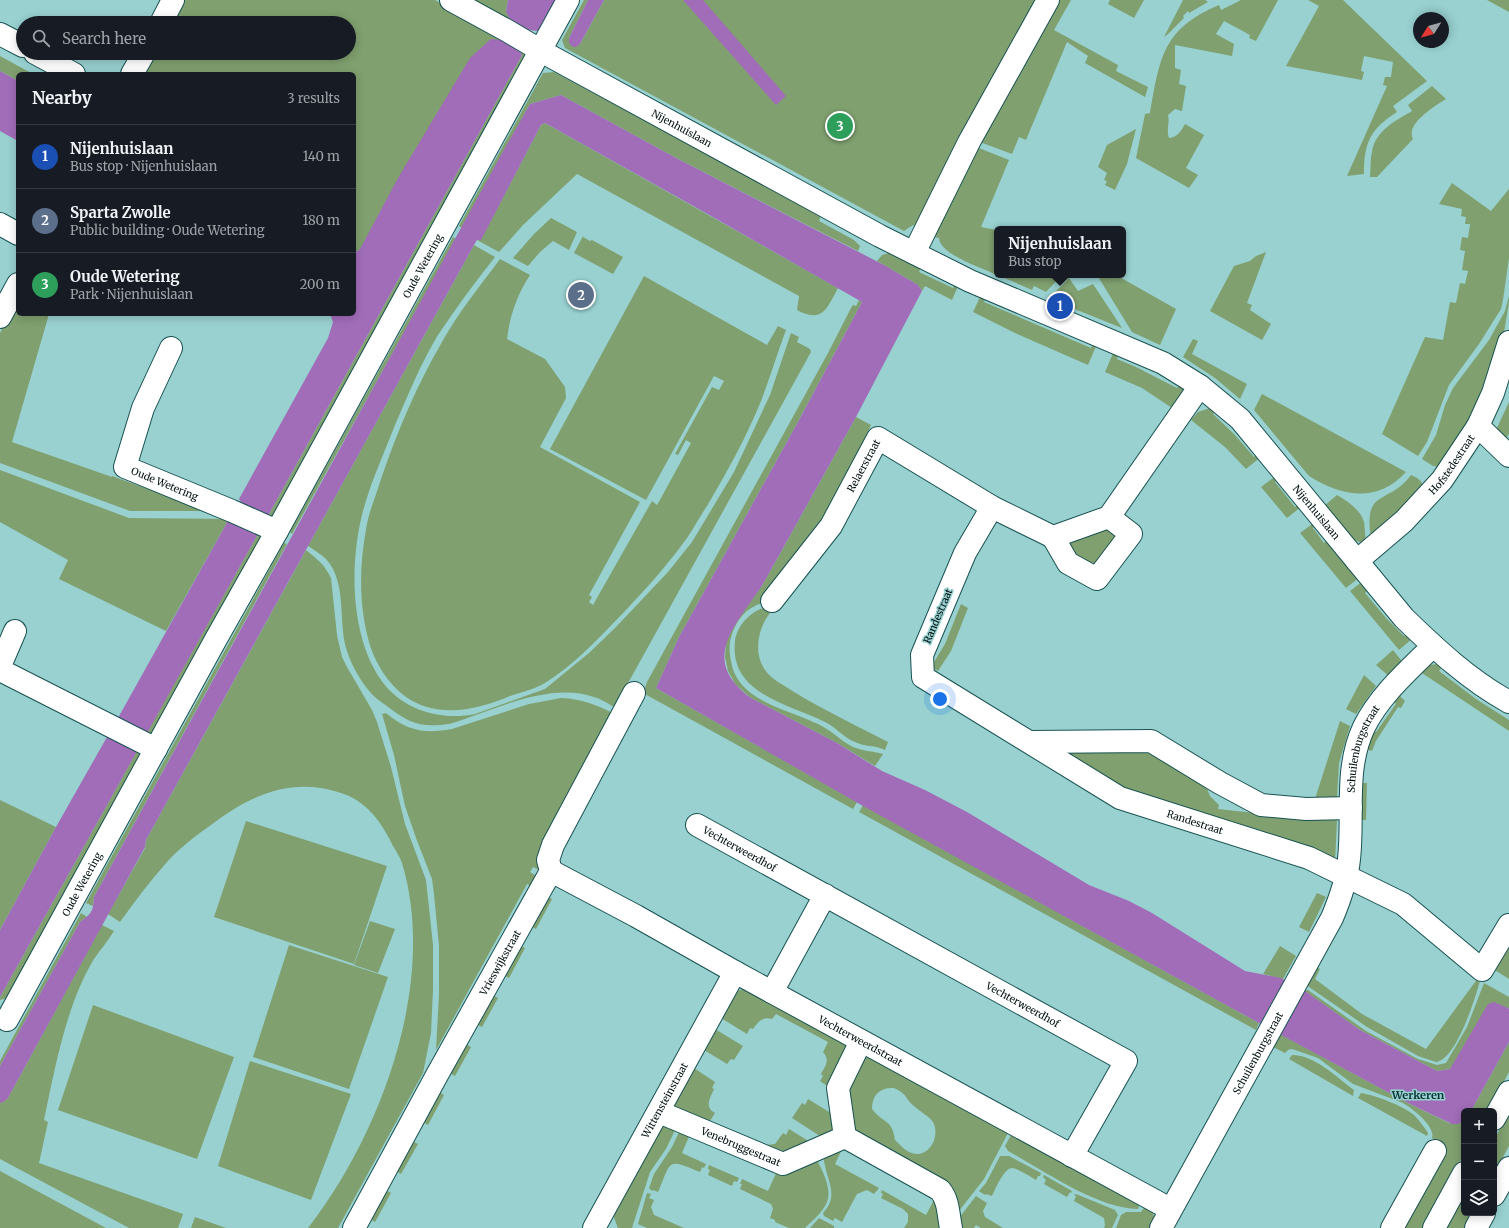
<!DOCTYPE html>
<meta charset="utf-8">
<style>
body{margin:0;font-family:Merriweather,serif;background:#242831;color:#f1f3f6}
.controls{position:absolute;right:12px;bottom:12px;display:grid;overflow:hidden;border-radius:6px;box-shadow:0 2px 10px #0003}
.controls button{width:36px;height:36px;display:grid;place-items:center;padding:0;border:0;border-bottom:1px solid #363941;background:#171b24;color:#f1f3f6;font:20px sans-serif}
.compass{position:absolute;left:1413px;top:12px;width:36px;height:36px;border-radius:50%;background:#171b24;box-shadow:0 2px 10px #0003;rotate:233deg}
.you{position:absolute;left:940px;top:699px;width:14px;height:14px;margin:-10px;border:3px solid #fff;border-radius:50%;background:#1a73e8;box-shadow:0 0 0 6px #1a73e833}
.badge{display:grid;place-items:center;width:26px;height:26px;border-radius:50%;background:#d493a4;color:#fff;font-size:13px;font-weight:700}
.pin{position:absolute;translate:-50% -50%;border:2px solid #fff;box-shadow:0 1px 4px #0006}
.popup{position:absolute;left:994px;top:226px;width:132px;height:52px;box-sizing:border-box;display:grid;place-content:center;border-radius:6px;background:#171b24;filter:drop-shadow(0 1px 3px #0005);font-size:13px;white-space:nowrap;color:#9ea1a6}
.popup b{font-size:15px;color:#f1f3f6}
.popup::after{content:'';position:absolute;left:50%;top:100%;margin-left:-8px;border:8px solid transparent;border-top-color:#171b24}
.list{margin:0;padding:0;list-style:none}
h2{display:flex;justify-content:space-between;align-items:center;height:52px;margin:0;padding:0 16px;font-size:17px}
h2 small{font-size:13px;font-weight:400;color:#9ea1a6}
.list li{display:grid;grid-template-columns:26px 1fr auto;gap:12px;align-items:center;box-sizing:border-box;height:64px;padding:0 16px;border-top:1px solid #363941}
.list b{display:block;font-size:15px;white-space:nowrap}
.list p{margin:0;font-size:13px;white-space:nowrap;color:#9ea1a6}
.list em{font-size:13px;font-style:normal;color:#9ea1a6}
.icon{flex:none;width:22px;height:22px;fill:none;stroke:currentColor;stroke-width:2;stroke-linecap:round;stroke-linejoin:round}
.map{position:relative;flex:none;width:1509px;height:1228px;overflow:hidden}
.search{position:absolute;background:#171b24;box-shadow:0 2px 10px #0003;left:16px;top:16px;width:340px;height:44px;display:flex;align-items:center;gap:10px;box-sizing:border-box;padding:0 14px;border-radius:22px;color:#9ea1a6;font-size:15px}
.panel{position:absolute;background:#171b24;box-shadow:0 2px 10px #0003;left:16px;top:72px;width:340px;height:244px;border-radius:6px}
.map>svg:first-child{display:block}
.green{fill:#80a06f;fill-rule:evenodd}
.water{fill:#a16db9}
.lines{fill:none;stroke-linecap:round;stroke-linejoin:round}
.minor-casing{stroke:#185252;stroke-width:24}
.major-casing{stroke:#185252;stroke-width:24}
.minor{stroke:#fff;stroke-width:22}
.major{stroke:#fff;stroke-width:22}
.labels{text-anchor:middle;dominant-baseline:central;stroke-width:3;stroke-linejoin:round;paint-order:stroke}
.street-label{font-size:10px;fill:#000f10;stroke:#98d1d0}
.neighbourhood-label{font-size:11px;font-weight:bold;fill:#073535;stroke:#98d1d0}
</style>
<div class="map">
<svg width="1509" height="1228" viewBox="0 0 1509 1228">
<rect width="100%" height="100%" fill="#98d1d0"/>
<path class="green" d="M183 0H435L504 38 360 249 354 253V74H142L154 53H349V23H170Z
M475 0H508L506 12 512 22Z
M584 0H588L569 38 580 44 604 0H1039L915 226 913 225 904 231 565 48 562 40Z
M1055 0H1071L1054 30 1118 65 1116 71 1148 87 1145 97 1085 63 1088 56 1067 42 1026 140 1019 137 1012 154 977 141Z
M1110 0H1144L1134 18 1108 4Z
M1183 0H1205L1208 2 1189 13 1188 11 1183 16 1184 18 1168 34 1164 37Z
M1241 0H1278L1256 41 1249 38 1250 35 1224 21 1216 34 1234 44 1232 56 1175 45V68L1181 70 1179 84 1186 86 1182 111 1175 109 1168 115C1170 123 1166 130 1169 138 1178 137 1181 131 1185 124L1204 135 1186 168 1198 175 1189 188 1136 158 1145 114 1150 113C1160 58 1162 29 1219 5L1221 10Z
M1308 0H1343L1427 81 1393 106 1397 112C1370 129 1364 143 1364 174L1347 176 1387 86 1383 85 1385 77H1391L1393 62 1364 56 1361 71 1364 72 1362 80 1286 66 1319 6Z
M1487 0H1509V12Z
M518 46 527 56 276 516H268L522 55 517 48Z
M0 56 33 74H18V81L0 71Z
M554 72 821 215 819 221 854 240 860 246 858 251 676 158 561 95 530 104 462 228 459 226 543 73Z
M1432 86 1446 99C1435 106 1405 124 1413 139L1377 177H1370C1371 169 1370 160 1372 152 1375 131 1395 121 1412 111L1408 105Z
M545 123 838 288C827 308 823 324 797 310L799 296 577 174 523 225 499 252 477 240 481 239 541 125Z
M1136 129 1127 164 1115 190 1105 185 1107 181 1104 180 1107 173 1098 167 1107 145Z
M974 146 1009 160 981 227 997 230V275C983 268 940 255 939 238L934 237Z
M1452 183 1491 211 1509 189V258L1503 300 1501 309 1479 344 1449 385 1427 442 1418 456 1382 434 1425 337 1443 340 1450 302 1456 303 1460 283 1465 284 1468 271 1462 270 1465 251 1460 250 1462 237 1468 238 1470 224H1465L1466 217 1461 216 1462 209 1439 204Z
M551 218 577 232 569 250 553 241 540 252 528 266 513 258 534 234Z
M583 236V237L590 241 592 240 623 257 613 274 574 253Z
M453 237 456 239 292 534 290 532Z
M474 245 495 257C475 282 456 308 438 335 421 363 408 395 395 425 385 451 373 477 365 504 349 557 349 634 381 680 402 710 440 721 475 714L545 689 589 653 616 627 668 572 692 542 734 472 770 395 791 333 799 337 797 342 810 349 811 352 632 676 614 707C607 703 601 699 594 697 548 681 493 711 449 724 420 728 409 723 387 706 381 702 375 698 370 692 359 679 349 661 345 644 339 616 346 581 326 559 321 554 314 550 308 546Z
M1266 252 1247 303 1252 305 1250 310 1271 324 1262 340 1210 311 1234 266 1250 261 1256 256Z
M889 253 896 254 921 267 919 272 953 288 955 283 959 284 952 300 925 286 922 291 918 285 877 261 882 255Z
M500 259 530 275C517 295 510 315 507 339L545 359 565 387 566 398 540 447 640 502 589 595 592 597 589 602 593 605 652 501 657 505 661 498 691 443 686 440 678 455 675 454 712 387 719 390 724 381 714 376 646 500 550 449 644 276 767 345 778 326 786 330C777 354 770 378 761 401 746 438 727 472 707 506 700 516 694 528 687 538 668 564 647 588 625 611 601 636 574 665 545 683 535 689 522 692 510 696 484 707 455 715 427 707 398 699 377 670 369 642 359 606 359 567 366 530 368 513 376 496 381 479 397 432 417 385 442 342 458 313 480 286 500 259Z
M998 275H1062L1046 292 1034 286 1032 290Z
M1097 275H1116L1176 309 1160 345 1132 332Z
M1069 278 1078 291 1093 284 1122 328 1072 308 1074 301 1059 297 1058 302 1050 299 1055 292Z
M981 295 986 297 984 302 1091 348 1093 343 1097 344 1088 365 1015 333 973 312Z
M1509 296V302L1503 339 1483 399 1439 467 1433 466 1422 459 1436 435 1445 405 1453 388 1489 340 1505 311Z
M18 300V314H49L12 442 112 477V476L208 511H130L0 463V333Z
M859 300 862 302 799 420 679 637 656 688 857 802 853 809 643 693 647 682 828 353 851 308 853 305 856 306Z
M1193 339 1198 341 1192 354 1247 384 1240 399 1215 378 1183 357Z
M1114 351 1119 353 1117 359 1136 367 1177 388 1180 384 1184 389 1175 410 1142 388 1105 372Z
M1262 394 1406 472C1378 503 1342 497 1309 476L1254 410Z
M1509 402V434L1506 438 1496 430Z
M1210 408 1216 410 1213 414 1234 434 1254 457 1259 453 1262 456 1246 469 1225 447 1191 420 1198 412Z
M856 417 871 425 856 459 830 503 824 520 763 603C747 607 737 619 732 634 729 643 729 651 731 661 737 701 787 709 818 724 831 730 841 741 853 747 862 751 873 751 883 754L875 766 837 743 751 698 735 684 728 671 725 657 726 643 733 626 763 584Z
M0 470 129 518 229 519 166 631 59 579 68 560 0 522Z
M1277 475 1279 478 1275 482 1295 507 1300 504 1302 506 1287 518 1261 487Z
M1411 475C1417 478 1423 480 1423 488L1371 539C1363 487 1388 506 1411 475Z
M1337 495C1347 501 1361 510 1364 522 1365 528 1365 536 1366 542H1359L1353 539 1324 506Z
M1315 522 1317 524 1313 528 1324 543 1329 539 1360 577 1346 588 1300 533Z
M1104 525 1119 532 1098 563 1089 564 1078 561 1069 546 1072 540Z
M258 534 262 540 156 735 146 734Z
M284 543 287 544 94 897 93 906 86 903Z
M306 550C317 559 325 565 331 578L337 635 342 657 347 667 372 710 377 722 391 767 405 824 426 880 433 945V990L431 1033 423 1073 338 1228H308C381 1134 438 982 402 863 400 857 396 851 393 846 381 821 366 800 338 792 290 777 249 796 211 825 195 836 180 848 167 862 150 881 135 901 120 922L108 914 145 848 146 840Z
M1363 581 1369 589 1365 593 1386 618 1404 636 1408 633 1413 638 1399 650 1350 591Z
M961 604 968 608 951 651 938 671 931 667 945 644Z
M763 608 770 613C758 628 753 653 765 670 772 680 784 685 794 692 824 710 857 726 888 742L885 750C875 745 865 747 855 742 844 738 836 727 825 722 789 704 729 694 735 641 737 626 749 613 763 608Z
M1393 650 1405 665 1391 678 1376 665Z
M1439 662 1443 666 1439 671 1476 699 1509 720V731L1419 671 1424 666 1437 664Z
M1364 675 1376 686 1356 714 1346 709Z
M1397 693 1405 701 1401 708 1398 707 1376 741 1372 751 1364 748 1370 730 1376 732 1396 704 1391 699Z
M561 698C583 699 596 705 615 714L538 864 539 870 533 867 530 872 538 877 533 887 527 884 436 1050 439 995V946L434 894 432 879 416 838 405 806 394 755 382 714 386 713C407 731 425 734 452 729L529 704Z
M1340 721 1350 726 1339 763 1337 798 1315 799Z
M1067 744 1150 749 1203 779 1210 796 1219 805 1218 809 1319 820H1337L1335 863 1140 798 1066 753Z
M137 751 142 759 11 997 0 1000V997Z
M1358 783H1367L1366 820H1358Z
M0 800 56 827 0 930Z
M863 805 1259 1023 1256 1030 859 812Z
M246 821 387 866 354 964 214 917Z
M1317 893 1326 897 1309 932 1299 927Z
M545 895 552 899 536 929 528 925Z
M81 913 87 917 80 922 0 1066V1061Z
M370 921 395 929 378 973 354 965Z
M102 925 114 931C108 941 100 950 94 959 66 1005 55 1068 44 1120L48 1122 39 1163 183 1214 178 1228H129L0 1159V1103L8 1098Z
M1509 942V979L1493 969Z
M518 944 525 948 509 978 501 974Z
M289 945 388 977 349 1089 253 1057Z
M1280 946 1296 956 1283 979 1263 974Z
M1315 966 1320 969 1315 979 1362 1014 1426 1049 1478 978 1480 981C1475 999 1456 1060 1436 1062L1418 1056 1367 1027 1309 987 1307 984Z
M1484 983 1509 997V1009L1508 1008 1457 1059 1450 1069 1437 1071 1360 1030 1303 990H1308L1366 1031 1418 1059 1437 1065 1446 1063 1467 1027Z
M745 988 846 1044V1058L830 1088 820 1081 823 1076 821 1074C826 1065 830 1060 823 1052L828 1042 776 1014 772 1019C762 1016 758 1022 753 1029L750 1028 747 1034 721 1018 735 992Z
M491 994 498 998 482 1027 474 1023Z
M93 1005 234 1057 197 1159 58 1110Z
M715 1029 743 1046 734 1060 731 1059 727 1064 704 1050Z
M1280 1034 1410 1104 1449 1123 1458 1124 1464 1121V1154L1424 1228H1405L1443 1158 1444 1145 1432 1138C1436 1127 1413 1109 1403 1103L1353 1084 1318 1058 1292 1049 1288 1050 1285 1053 1273 1047Z
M1509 1042V1072L1488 1111H1471Z
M464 1043 471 1047 455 1076 448 1072Z
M1292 1055C1315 1055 1336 1077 1354 1090L1353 1096 1289 1059Z
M868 1057 1008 1130 1007 1133H1008L984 1179 959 1211 856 1137 844 1085 855 1064ZM894 1088C909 1095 904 1098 914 1106 920 1112 928 1115 933 1122 940 1135 931 1155 916 1154 907 1153 901 1146 895 1140 892 1118 883 1124 872 1109 872 1095 880 1087 894 1088Z
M250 1061 351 1094 311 1200 218 1166Z
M694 1068 715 1082 712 1088 714 1089C710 1098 704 1107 715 1113L708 1124 766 1145 775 1144 783 1133 786 1135 789 1129 810 1142 789 1156 682 1116 674 1104Z
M437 1091 444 1095 428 1125 421 1121Z
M1361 1093C1375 1095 1403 1106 1414 1115 1419 1120 1424 1127 1428 1133L1427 1136 1358 1098Z
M808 1099 834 1115 835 1130 823 1138 792 1118 802 1103 805 1105Z
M1509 1112V1146L1494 1174V1140Z
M662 1126H677L666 1149 650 1172 632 1228H618L613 1215Z
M681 1128 691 1132 682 1153 706 1164 704 1168 702 1167 700 1172C666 1158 672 1160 658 1192L653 1190 652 1191 649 1188 654 1174 672 1147Z
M1011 1135 1140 1202 1138 1209C1096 1208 1045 1171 1008 1151L1005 1146Z
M410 1140 418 1144 401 1174 394 1170Z
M844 1145 835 1164 879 1188 874 1194 867 1190 857 1194 842 1222 835 1218 833 1221 824 1216 823 1213C835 1200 832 1190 827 1174 825 1167 824 1160 822 1152Z
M815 1156C821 1169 834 1189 826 1204 822 1213 812 1221 805 1228H789L775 1222V1220L770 1218 773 1209 771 1204 740 1189 742 1184H740L742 1179 768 1191 778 1169Z
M1000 1156H1009L1041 1173 1040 1176H1038L1036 1180C1031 1177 1017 1168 1012 1168 1004 1168 995 1190 992 1196L986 1194 985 1195 979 1191 986 1183Z
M709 1165 739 1178 737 1182 734 1181 732 1186 708 1175 710 1170 708 1169Z
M0 1171 106 1228H0Z
M1044 1175 1072 1191 1071 1193 1070 1192 1067 1197 1044 1184 1046 1180 1043 1177Z
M384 1189 391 1193 375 1222 368 1218Z
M882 1190 926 1215 937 1194 941 1228H904L908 1222V1214L903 1209 881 1198 883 1194 881 1193Z
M647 1193 651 1194 649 1198 654 1200 651 1207 654 1215 684 1228H647L638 1224Z
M1076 1194 1115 1210 1118 1215 1112 1228H1104L1105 1225 1104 1218 1074 1201 1076 1196 1074 1195Z
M1464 1194V1213H1473L1464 1228H1446Z
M976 1196 987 1203 983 1211 985 1217 1003 1228H981L976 1225 974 1228H958L959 1218Z
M1146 1205C1154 1212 1156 1218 1154 1228H1116L1121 1215 1126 1212H1141Z
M195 1217 226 1228H191Z
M819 1218 834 1226V1228H810Z"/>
<path class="water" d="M508 0H555L539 31 527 30 517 48 522 55 258 534 0 997V930L56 827 107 737 119 738 118 718 229 519 245 508 239 499 328 338 333 322 330 314H354V253L360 249 398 178 470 58 491 39 502 40 512 22 506 12Z
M588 0H604L580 44 576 47H573L569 43V38Z
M683 0H703L786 96 776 105Z
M0 71 18 81V141L0 131Z
M561 95 676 158 884 265 918 285 922 291 856 417 763 584C738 623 697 659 751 698L837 743 882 771 925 790 967 812 1089 885 1129 901 1152 913 1245 971 1281 978 1305 991 1360 1030 1437 1071 1450 1069 1488 1004 1494 1002 1508 1008 1509 1009V1042L1471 1111H1464V1121L1458 1124H1452L1410 1104 1259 1023 863 806 656 688 679 637 799 420 862 302 704 212 545 123 541 125 481 240H477L474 245 146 840 145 847 8 1098 3 1102 0 1103V1066L80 922C92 913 93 912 94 897L501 155 530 104Z"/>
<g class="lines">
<defs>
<g id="minor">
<path id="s1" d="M451 0 506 30 550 56 880 236 970 281 1163 363 1200 386 1240 419 1404 618C1436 649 1469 680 1509 702"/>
<path d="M161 23 173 0"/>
<path d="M0 34 23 46"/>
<path d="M35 53 74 74"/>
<path d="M132 74 144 53"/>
<path d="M0 224 18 234"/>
<path d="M914 253 969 142 1048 0"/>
<path d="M0 317 18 284"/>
<path id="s2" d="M171 348 143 408 125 467 232 511 277 531"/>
<path d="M1478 426 1509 456"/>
<path id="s3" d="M992 507 965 553 922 655 923 677 1120 798 1309 858 1403 904 1482 970 1509 925"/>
<path d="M1053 537 1068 563 1097 579 1131 534 1109 517"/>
<path id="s4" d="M1357 561 1404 521 1442 480 1478 426 1493 393 1509 342"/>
<path id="s5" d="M772 601 831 526 878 438 992 507 1053 537 1109 517 1200 386"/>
<path d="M0 666 15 631"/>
<path d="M0 670 156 749"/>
<path d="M1030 742 1151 741 1220 783 1261 805 1306 809 1351 808"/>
<path id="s6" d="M697 825 1126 1061 1072 1156"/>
<path id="s7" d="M551 871 636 916 735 972 1170 1209"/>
<path d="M772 992 825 895"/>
<path id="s8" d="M7 1020 216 639 277 531 568 0"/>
<path d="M861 1041 838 1088 845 1137 940 1190C949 1201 948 1214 951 1228"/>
<path id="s9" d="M659 1112 783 1164 845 1137"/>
<path d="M1494 1195 1509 1168"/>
<path id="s10" d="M354 1228 437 1075 551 871 548 860 553 845 634 693"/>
<path id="s11" d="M594 1228 735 972"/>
<path id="s12" d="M1161 1228 1332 918C1340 899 1347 880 1349 859 1354 815 1344 769 1364 727 1380 695 1408 671 1433 646"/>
<path d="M1392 1228 1435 1151"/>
<path d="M1476 1228 1484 1213"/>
</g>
<path id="major" d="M1494 1119 1509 1092
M1434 1228 1464 1173"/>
</defs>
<use href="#minor" class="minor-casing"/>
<use href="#major" class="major-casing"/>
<use href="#minor" class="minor"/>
<use href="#major" class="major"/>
</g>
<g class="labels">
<g class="street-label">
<text stroke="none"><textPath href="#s1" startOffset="264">Nijenhuislaan</textPath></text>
<text stroke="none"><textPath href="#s8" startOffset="861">Oude Wetering</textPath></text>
<text stroke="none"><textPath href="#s4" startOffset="136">Hofstedestraat</textPath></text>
<text stroke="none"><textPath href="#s5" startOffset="164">Relaerstraat</textPath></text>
<text stroke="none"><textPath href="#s2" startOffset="171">Oude Wetering</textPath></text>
<text stroke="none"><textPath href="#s1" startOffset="1016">Nijenhuislaan</textPath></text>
<text transform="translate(938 616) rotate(-67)">Randestraat</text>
<text stroke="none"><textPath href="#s12" startOffset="528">Schuilenburgstraat</textPath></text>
<text stroke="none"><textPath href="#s3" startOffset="496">Randestraat</textPath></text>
<text stroke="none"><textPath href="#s6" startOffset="49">Vechterweerdhof</textPath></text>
<text stroke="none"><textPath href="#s8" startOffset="155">Oude Wetering</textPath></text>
<text stroke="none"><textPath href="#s10" startOffset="303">Vrieswijkstraat</textPath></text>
<text stroke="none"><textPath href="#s6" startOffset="372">Vechterweerdhof</textPath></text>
<text stroke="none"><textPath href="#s7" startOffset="353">Vechterweerdstraat</textPath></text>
<text stroke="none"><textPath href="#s12" startOffset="200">Schuilenburgstraat</textPath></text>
<text stroke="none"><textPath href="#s11" startOffset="146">Wittensteinstraat</textPath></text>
<text stroke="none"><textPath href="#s9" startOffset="89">Venebruggestraat</textPath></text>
</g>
<g class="neighbourhood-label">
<text x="1418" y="1095">Werkeren</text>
</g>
</g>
</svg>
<div class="controls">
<button>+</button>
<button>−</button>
<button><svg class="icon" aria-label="layers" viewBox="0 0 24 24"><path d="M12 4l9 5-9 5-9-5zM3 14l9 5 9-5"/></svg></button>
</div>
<svg class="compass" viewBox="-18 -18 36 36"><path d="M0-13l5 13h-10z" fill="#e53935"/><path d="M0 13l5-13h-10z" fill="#9ea1a6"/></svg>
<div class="you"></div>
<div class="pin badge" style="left:1060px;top:306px;background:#1a4fb4">1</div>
<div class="popup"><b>Nijenhuislaan</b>Bus stop</div>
<div class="pin badge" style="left:581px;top:295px;background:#5c6f8a">2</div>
<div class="pin badge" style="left:840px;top:126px;background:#2e9e5b">3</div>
<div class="search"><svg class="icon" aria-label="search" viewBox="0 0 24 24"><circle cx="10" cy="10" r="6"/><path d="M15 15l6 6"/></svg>Search here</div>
<section class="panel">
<h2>Nearby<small>3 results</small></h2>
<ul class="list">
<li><span class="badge" style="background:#1a4fb4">1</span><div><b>Nijenhuislaan</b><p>Bus stop · Nijenhuislaan</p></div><em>140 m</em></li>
<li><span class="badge" style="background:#5c6f8a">2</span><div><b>Sparta Zwolle</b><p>Public building · Oude Wetering</p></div><em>180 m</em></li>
<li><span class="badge" style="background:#2e9e5b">3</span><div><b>Oude Wetering</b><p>Park · Nijenhuislaan</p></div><em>200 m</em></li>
</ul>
</section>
</div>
